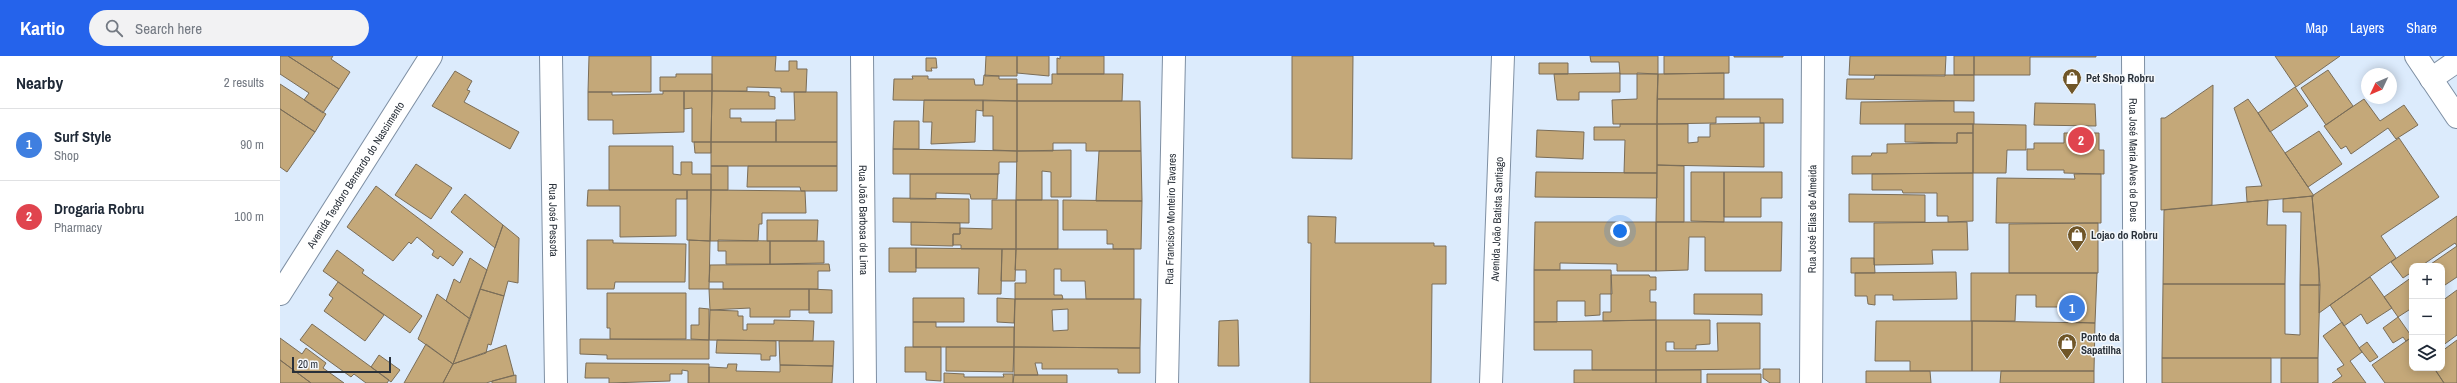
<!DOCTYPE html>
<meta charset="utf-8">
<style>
body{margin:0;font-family:"Archivo Narrow",sans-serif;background:#f2f2f3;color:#1f2937}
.controls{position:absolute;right:12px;bottom:12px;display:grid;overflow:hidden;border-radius:8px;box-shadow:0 2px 10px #0003}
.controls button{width:36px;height:36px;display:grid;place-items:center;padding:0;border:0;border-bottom:1px solid #e0e1e3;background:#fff;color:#1f2937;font:20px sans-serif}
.compass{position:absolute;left:2081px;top:12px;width:36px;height:36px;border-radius:50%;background:#fff;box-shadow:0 2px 10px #0003;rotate:226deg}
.scale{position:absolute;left:12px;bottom:10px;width:99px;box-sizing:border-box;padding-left:4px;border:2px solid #293039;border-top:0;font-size:11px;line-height:14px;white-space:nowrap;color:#293039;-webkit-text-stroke:3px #f3f7fb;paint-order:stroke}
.you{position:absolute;left:1340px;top:175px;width:14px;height:14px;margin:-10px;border:3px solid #fff;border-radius:50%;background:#1a73e8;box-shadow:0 0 0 6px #1a73e833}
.badge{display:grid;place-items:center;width:26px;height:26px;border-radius:50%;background:#2563eb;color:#fff;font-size:13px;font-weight:700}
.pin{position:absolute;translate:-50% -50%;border:2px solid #fff;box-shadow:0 1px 4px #0006}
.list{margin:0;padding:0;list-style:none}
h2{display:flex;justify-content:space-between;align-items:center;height:52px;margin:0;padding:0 16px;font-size:17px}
h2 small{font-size:13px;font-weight:400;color:#747a83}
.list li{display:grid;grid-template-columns:26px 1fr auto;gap:12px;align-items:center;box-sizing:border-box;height:72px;padding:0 16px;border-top:1px solid #e0e1e3}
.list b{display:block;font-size:15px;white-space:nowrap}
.list p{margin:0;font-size:13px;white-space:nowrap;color:#747a83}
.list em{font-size:13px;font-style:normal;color:#747a83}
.icon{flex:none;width:22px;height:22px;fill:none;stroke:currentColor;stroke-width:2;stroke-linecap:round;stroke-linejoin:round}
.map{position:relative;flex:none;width:2177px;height:327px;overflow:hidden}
header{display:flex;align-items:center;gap:24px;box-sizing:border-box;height:56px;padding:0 20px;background:#2563eb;color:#fff}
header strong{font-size:19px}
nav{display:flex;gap:22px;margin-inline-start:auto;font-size:14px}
.search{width:280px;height:36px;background:#f2f2f3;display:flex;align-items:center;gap:10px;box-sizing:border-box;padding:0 14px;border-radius:22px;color:#747a83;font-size:15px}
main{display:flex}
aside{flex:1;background:#fff}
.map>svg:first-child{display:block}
.building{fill:#c4a879;stroke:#7a6d58;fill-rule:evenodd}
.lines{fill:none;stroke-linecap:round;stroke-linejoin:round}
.minor-casing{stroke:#7e8fa3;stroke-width:24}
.tertiary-casing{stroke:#7e8fa3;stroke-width:24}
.minor{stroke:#fff;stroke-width:22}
.tertiary{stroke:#fff;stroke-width:22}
.labels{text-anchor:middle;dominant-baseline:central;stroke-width:3;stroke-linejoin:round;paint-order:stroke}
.poi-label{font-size:11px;font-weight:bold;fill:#293039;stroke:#f3f7fb;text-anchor:start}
.street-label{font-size:11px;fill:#293039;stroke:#f3f7fb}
</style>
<header>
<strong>Kartio</strong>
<div class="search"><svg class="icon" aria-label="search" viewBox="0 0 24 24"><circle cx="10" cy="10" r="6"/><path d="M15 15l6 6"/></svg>Search here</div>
<nav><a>Map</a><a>Layers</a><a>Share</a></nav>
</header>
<main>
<aside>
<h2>Nearby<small>2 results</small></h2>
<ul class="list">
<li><span class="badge" style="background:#3f7fe0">1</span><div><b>Surf Style</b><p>Shop</p></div><em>90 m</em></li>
<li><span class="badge" style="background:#e0444e">2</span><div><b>Drogaria Robru</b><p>Pharmacy</p></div><em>100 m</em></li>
</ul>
</aside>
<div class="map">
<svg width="2177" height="327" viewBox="0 0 2177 327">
<rect width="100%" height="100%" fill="#dcebfc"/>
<path class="building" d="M0 0H8L59 33 43 57 24 44 29 37 0 18Z
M8 0H53L51 3 70 16 59 33Z
M309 0H371V36H308Z
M432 0H496L495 15H509V5H517V13H527L526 36H501V32L467 31V35H432Z
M706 0H737V20H705Z
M737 0H769V20L737 17Z
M780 0H824V18H777V2L780 3Z
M1012 0H1073L1072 103 1012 102Z
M1310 0H1378V18H1340L1339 6H1311Z
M1384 0H1449V17L1384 18Z
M1454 0H1503V1H1454Z
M1570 0H1666L1665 20 1569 19Z
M1674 0H1694V19H1674Z
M1694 0H1816V1H1750V19H1694Z
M1995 0H2060L2016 31Z
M646 2H656L657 12H651L652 15H646Z
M1259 7H1288V18H1259Z
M2048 14 2073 50 2046 69 2021 32Z
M175 15 192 25 187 34 190 35 184 46 239 76 230 93 152 50Z
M1340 17V36H1299V44H1277L1274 18Z
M1357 17 1378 18 1377 68H1333L1332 44 1357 43Z
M1444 17V43H1377L1378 18Z
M396 18H432V35H380V21H396Z
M772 18H843L842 45H737V28H772Z
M704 19 719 20V23H737V45L613 44 614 23H633L632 20H648V23H694L695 29H703Z
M1595 19H1694V45L1566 43 1567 23H1594Z
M0 28 46 58 35 76 0 53Z
M1933 29 1932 149 1881 154V62H1885Z
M2015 31 2028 50 1990 76 1978 57Z
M383 35H404V76L333 78V64H308V36H332V39L383 38Z
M404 35H432L431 86H412V52L404 53Z
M432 35 489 36V40L495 41V53H450V62H461V66H496V86H431Z
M514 36H557V86H496V64H515Z
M1377 43H1503V67H1480V61H1436V67L1377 68Z
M1968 43 1978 57 2034 140 1967 146 1966 131 1982 130 1954 52Z
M2084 43 2100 65 2124 49 2138 69 2116 83 2108 72 2071 98 2066 90 2061 93 2044 70Z
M644 44H703V55L696 54 695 86 651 88 652 66H643Z
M703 44 737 45V95L713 94V60H703Z
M737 45H860L861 95H806V87H773V95H737Z
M1674 45V56H1694V68H1580L1581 46Z
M1755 47 1815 48 1816 70 1754 69Z
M0 53 35 76 7 116 0 111Z
M614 65H639V93H613Z
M1484 67V111L1377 109V68H1408V87L1418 86V81H1430V68Z
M1340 68H1377V117H1344L1345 84H1314V71H1340Z
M1625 68H1693V77H1677V87L1625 86Z
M1693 68 1746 69V94H1727L1726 117H1693Z
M1257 74 1304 76 1303 103 1256 101Z
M2039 75 2062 108 2028 131 2005 97Z
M1677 77H1693V117L1572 118V100H1591L1592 97H1607V88L1677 87Z
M1784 77H1819V94H1824V118L1784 117V114H1747V93H1754V87H1784Z
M2119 82 2159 141 2101 180 2116 202 2039 257V213L2032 140Z
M414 86H431V97H415Z
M431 86H557V110H431Z
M329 90H393V118L401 119V106H412V118H431V134H329Z
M613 93 737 95V106H719V118H613Z
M791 94V141H771V116L762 115V144H736L737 95Z
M819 95H861L862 145H816Z
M136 108 172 132 151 163 115 139Z
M1377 109 1404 110V166H1376Z
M431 110H448V134H431Z
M468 110H557V135H521L520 131H467Z
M1256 116 1377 117V142L1255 141Z
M1411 116H1444V166L1411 165Z
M1444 116H1502V142H1481V161H1444Z
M1693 117V165L1668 166V160H1657V137H1623L1622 134H1592V118Z
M630 118H718L717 143H691L690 138 656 137V143H630Z
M1794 118H1821V167H1716L1717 122 1795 123Z
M96 130 183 196 173 210 160 200 158 203 152 199 154 195 137 181 131 188 129 186 113 205 67 171Z
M308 134H407V143H396V180L340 181V150H307Z
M407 134H431L430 185 407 184Z
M431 134 525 135 526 157H482V168H479L478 185H430Z
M185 138 223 169 215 192 171 156Z
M1569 138 1645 139V166H1569Z
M2032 140 2040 229H2020L2021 156H2003V143Z
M613 142 689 143V167L613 166Z
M712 144H736V193H681V189H673V178H680V172L712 173Z
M736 144H778V193H736Z
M783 144 862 145 861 193H833V188H827V174H783Z
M1988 144 1987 169H2006L2005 228H1883L1884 154Z
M1028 160 1056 161 1055 187H1154V190H1166V228H1152L1151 327H1030L1031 187H1028Z
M2177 160V221L2162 231V210H2148L2177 190 2175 187 2141 210H2132V216L2123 222 2111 206Z
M487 164H538L537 185H487Z
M631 166 680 167V178H673V190L631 189Z
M1255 166H1376V215H1337V208L1280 207V214H1254Z
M1376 166H1502L1501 215H1425V181H1409L1408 214 1376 215Z
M1687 166 1688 194H1652L1653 208 1594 209V167Z
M1818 167V217H1729V168Z
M223 169 239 182 238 227 228 225 224 240 200 233Z
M307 184H333V187L406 188 405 226H335L334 233H307Z
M409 184 430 185 429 233H409Z
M438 184 490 185V208H446V195H438Z
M490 185H544V207L490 208Z
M609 192H636V216H609Z
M636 192 722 193 721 238H698L699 212H636Z
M722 193H736L735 225H721Z
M736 193H854V243H806L805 225H781V213H774V239H782L783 243H735V227H746V214H735Z
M57 194 84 214 82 217 142 260 130 277 43 215Z
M190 202 207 214 190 263 166 245 174 223 180 227Z
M1571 202H1594L1595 217H1571Z
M549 208 550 215H538V233H443V226H429L430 209Z
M1254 214H1331L1332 238H1320V259L1305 260V245H1277V266H1254Z
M1676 216 1677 243 1613 244V239H1595V249L1588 248 1587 240H1575V217Z
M1691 217H1817L1815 267 1790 266V251H1756V239H1736L1735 265H1691Z
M1331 219H1369L1370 221H1376V234H1370V246H1376V264L1323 265V256H1331Z
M2090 221 2112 252 2087 268 2081 258 2064 270 2050 249Z
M2132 221V252L2118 261 2104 241Z
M58 226 104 259 85 285 44 255 53 242 49 239Z
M1883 228H2005V278L2020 279V229H2040L2038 302H1882Z
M200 233 224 240 211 289 208 288 206 297 173 308Z
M429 233H529V254H510V261H470V252L430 254Z
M529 233 552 234V257H529Z
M2177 234V279L2162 290V245Z
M327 237H406V283H330V272H327Z
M157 238 190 263 173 308 138 283Z
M1414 238H1482V259L1414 258Z
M633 242H684V266H633Z
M717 242 735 243 734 267 717 266Z
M735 243H861L860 292 734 291ZM788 253V274L773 275 772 254Z
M419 252 429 253V284L411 283V269H419Z
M430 254 458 255V260H463V274H467V268H494V264L534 265 533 285 429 284Z
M2118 261 2132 281 2126 285 2123 281 2113 287 2103 272Z
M958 264 959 310H938L939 265Z
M1376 264H1430V288L1416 289V293H1394V286H1386V295H1438L1437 267H1480V313L1376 314Z
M1376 264V314H1312V294H1254V266Z
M1596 265H1692V315H1630V305H1595Z
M1692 265 1815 267 1814 315H1692Z
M633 266H656V271H734V291H633Z
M2062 266 2082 296 2070 305 2086 327H2052L2062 320 2057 313 2064 309 2043 280Z
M32 268 109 324 107 327H86L74 318 71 321 20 284Z
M2132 281V312H2154L2164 327H2105L2092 309Z
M0 282 22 298 26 292 46 307 43 312 64 327H31L0 304Z
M300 283 429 284V303H327V299L300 298Z
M437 284 496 285V300H490V304H481V298L436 297Z
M2177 284V327H2164L2154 312H2162V295Z
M499 285H554L553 310 500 309Z
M2087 286 2098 301 2090 306 2079 292Z
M146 288 173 308 163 327H124Z
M226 289 234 319 206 327H163L173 308Z
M625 291H661V325L646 324V316H625Z
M666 291H734L733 316 666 315Z
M734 291 860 292V317H838V313H762V307H755L758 319H734Z
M99 299 120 314 111 326 91 311Z
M1882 302H1991V327H1882Z
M2001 302H2038V327H2001Z
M0 304 31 327H0Z
M306 307 429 308V327H408V315L402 314V318H390V325L329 327V322H305Z
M448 308H457L456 315 500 316V309L553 310 552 327H429V311L447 312Z
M1483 313H1500V327H1490L1483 322Z
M1294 314H1376V327H1294Z
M1376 314H1421V327H1376Z
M1586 315H1650L1651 327H1586Z
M1721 315H1814V327H1720Z
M664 317 684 318V321H724L723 318H733V327H664Z
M1427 318H1481V327H1427Z
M236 319V327H212V325Z
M734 319H787V327H733Z"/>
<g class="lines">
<defs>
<g id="minor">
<path id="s1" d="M271 0 276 327"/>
<path id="s2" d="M582 0 585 327"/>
<path id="s3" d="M1853 0 1855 327"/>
<path d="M2136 0 2177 61"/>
<path d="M2151 23 2177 5"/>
<path id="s4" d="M887 327 894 0"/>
<path id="s5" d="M1211 327 1223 0"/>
<path id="s6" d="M1531 327 1533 0"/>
</g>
<g id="tertiary">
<path id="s7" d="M0 238 151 0"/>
</g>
</defs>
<use href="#minor" class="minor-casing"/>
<use href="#tertiary" class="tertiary-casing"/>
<use href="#minor" class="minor"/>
<use href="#tertiary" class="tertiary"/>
</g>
<defs>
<symbol id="shop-pin" viewBox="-11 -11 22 30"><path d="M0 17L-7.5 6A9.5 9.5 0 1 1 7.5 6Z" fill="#705628" stroke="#f3f7fb"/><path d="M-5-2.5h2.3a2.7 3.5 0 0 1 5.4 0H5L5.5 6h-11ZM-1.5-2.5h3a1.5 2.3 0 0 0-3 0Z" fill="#fff"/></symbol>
</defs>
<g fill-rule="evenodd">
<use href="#shop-pin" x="1781" y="11" width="22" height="30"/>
<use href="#shop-pin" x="1786" y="168" width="22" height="30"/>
<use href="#shop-pin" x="1776" y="276" width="22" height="30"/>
</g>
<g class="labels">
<g class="poi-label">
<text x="1806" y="22">Pet Shop Robru</text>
<text x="1811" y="179">Lojao do Robru</text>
<text x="1801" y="281">Ponto da<tspan x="1801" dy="13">Sapatilha</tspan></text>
</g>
<g class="street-label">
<text stroke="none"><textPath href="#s3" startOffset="104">Rua José Maria Alves de Deus</textPath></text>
<text stroke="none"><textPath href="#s7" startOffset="141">Avenida Teodoro Bernardo do Nascimento</textPath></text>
<text stroke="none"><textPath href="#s6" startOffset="164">Rua José Elias de Almeida</textPath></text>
<text stroke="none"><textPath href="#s1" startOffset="164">Rua José Pessota</textPath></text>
<text stroke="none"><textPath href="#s2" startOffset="164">Rua João Barbosa de Lima</textPath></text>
<text stroke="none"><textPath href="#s4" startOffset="164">Rua Francisco Monteiro Tavares</textPath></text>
<text stroke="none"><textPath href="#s5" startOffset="164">Avenida João Batista Santiago</textPath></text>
</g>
</g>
</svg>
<div class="controls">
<button>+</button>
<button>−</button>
<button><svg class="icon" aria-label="layers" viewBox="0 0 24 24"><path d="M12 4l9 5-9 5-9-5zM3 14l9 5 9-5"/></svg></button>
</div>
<svg class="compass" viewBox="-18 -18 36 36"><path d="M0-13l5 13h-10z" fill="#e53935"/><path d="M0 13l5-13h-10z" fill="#747a83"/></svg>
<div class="scale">20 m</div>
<div class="you"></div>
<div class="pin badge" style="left:1792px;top:252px;background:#3f7fe0">1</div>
<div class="pin badge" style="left:1801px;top:84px;background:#e0444e">2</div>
</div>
</main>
